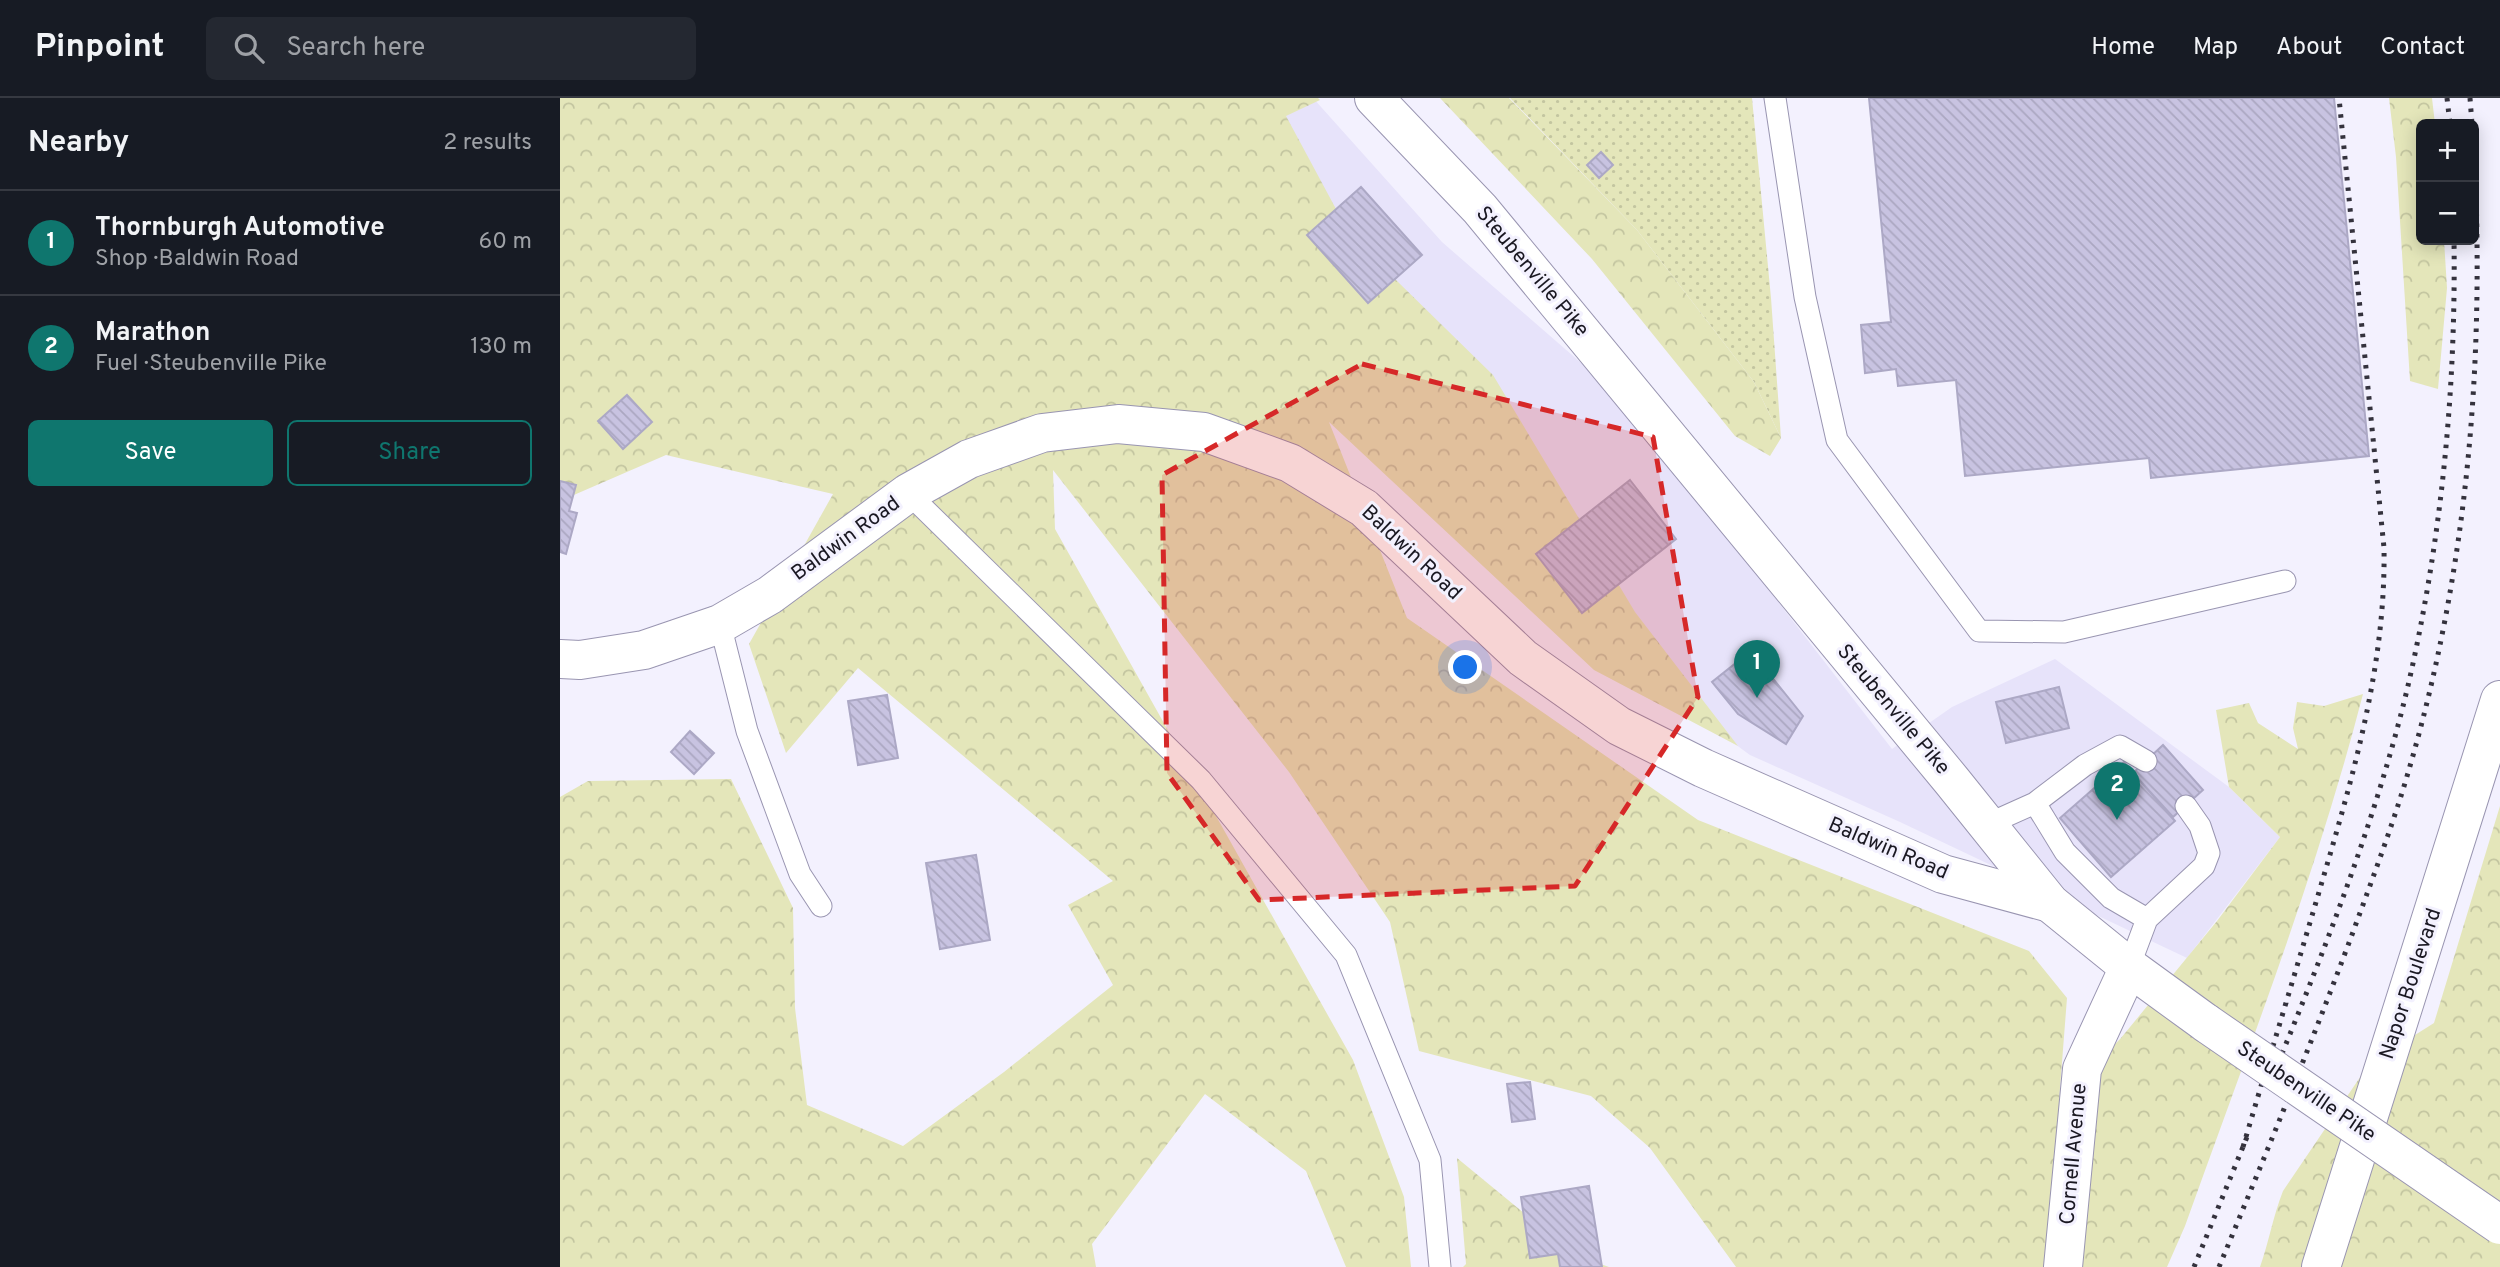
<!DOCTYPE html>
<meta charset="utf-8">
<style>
body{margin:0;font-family:Overpass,sans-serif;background:#242831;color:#f1f3f6}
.controls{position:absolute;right:21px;top:21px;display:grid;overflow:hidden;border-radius:10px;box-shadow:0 4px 18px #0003}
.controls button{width:63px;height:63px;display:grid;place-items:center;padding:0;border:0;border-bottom:2px solid #363941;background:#171b24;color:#f1f3f6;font:35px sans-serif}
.you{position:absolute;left:906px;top:570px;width:24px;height:24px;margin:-18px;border:5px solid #fff;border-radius:50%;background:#1a73e8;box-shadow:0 0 0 10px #1a73e833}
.badge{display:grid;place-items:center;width:46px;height:46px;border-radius:50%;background:#0f766e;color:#fff;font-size:23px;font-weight:700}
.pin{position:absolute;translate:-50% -58px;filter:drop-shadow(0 2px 4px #0008)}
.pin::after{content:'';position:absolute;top:37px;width:24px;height:21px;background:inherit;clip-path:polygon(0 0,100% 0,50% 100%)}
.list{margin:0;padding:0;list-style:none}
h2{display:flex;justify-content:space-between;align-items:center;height:91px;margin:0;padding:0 28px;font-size:30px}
h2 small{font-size:23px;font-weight:400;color:#9ea1a6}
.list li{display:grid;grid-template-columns:46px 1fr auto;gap:21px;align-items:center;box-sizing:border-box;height:105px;padding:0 28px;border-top:2px solid #363941}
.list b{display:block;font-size:26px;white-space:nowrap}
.list p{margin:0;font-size:23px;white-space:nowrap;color:#9ea1a6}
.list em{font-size:23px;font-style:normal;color:#9ea1a6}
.actions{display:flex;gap:14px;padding:21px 28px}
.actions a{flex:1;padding:16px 0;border:2px solid #0f766e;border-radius:10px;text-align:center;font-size:24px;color:#0f766e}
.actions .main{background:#0f766e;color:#fff}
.icon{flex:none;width:38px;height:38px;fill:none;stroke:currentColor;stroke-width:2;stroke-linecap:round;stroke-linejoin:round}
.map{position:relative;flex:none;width:1940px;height:1169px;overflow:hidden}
header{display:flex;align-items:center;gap:42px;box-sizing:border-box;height:98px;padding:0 35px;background:#171b24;border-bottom:2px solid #363941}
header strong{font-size:33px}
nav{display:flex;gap:38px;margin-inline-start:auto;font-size:24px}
.search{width:490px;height:63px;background:#242831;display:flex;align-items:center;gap:18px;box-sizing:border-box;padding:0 24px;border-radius:10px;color:#9ea1a6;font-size:26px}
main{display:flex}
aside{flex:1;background:#171b24}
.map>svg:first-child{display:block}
.built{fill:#e7e3fa}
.grass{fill:url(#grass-dots)}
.forest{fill:url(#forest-crowns)}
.building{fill:url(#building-back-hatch);stroke:#aca8c5;stroke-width:2}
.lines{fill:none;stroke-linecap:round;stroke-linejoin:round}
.service-casing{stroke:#9995b1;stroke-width:23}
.minor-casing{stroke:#9995b1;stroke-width:40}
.tertiary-casing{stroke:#9995b1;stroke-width:40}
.secondary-casing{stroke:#9995b1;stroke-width:40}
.service{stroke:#fff;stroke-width:21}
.minor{stroke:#fff;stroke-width:38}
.tertiary{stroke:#fff;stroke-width:38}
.secondary{stroke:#fff;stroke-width:38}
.rail{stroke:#34323d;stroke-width:5;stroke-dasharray:3.5 7;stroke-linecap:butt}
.secondary-bridge-casing{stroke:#9995b1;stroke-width:40;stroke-linecap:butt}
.secondary-bridge{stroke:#fff;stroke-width:38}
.marked{fill:#d62828;fill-opacity:0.2;stroke:#d62828;stroke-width:5;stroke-dasharray:14 9;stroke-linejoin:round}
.labels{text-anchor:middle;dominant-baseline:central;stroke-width:6;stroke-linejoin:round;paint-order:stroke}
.street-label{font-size:21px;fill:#1a1822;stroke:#f3f1fe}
</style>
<header>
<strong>Pinpoint</strong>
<div class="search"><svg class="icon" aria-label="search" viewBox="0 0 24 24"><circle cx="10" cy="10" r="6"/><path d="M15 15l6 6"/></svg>Search here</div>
<nav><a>Home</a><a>Map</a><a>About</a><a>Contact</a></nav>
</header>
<main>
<aside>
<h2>Nearby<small>2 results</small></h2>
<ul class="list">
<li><span class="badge">1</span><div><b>Thornburgh Automotive</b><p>Shop · Baldwin Road</p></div><em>60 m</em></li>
<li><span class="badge">2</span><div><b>Marathon</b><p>Fuel · Steubenville Pike</p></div><em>130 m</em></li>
</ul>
<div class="actions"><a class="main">Save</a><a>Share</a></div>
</aside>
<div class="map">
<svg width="1940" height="1169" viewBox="0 0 1940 1169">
<defs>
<pattern id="grass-dots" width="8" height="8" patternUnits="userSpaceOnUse" patternTransform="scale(1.75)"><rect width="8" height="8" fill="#e4e6ba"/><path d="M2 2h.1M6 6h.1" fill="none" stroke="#c3c5a0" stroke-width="1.8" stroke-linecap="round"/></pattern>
<pattern id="forest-crowns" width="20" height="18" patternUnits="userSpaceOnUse" patternTransform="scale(1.75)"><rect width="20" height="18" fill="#e4e6ba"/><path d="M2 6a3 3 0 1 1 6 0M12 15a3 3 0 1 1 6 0" fill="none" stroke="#c3c5a0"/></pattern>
<pattern id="building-back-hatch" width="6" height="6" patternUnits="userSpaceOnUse" patternTransform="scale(1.75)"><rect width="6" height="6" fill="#c8c3e1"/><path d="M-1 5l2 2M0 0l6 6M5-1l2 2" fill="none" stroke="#aba7c1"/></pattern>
</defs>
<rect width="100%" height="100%" fill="#f3f1fe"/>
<path class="built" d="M702 0H753L882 144 1058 297 1332 651 1392 609 1495 561 1669 689 1720 739 1627 860 1340 724 1190 657 1042 549Z"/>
<path class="grass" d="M950 0H1192L1211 200 1221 340 1194 284 1077 132Z"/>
<path class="forest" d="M0 0H758L760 2 726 18 790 137 933 277 1075 514 1178 648 1034 572 769 324 847 520 1138 722 1469 853 1507 900 1499 1003 1561 940 1657 823 1720 739 1669 689 1656 612 1689 605 1698 625 1738 651 1733 630 1737 604 1764 608 1803 596C1756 778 1688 952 1625 1128L1607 1169H1176L1090 1050 1031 998 859 953 830 824 729 674 493 372 495 431 793 962 844 1099 851 1169H786L746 1073 645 996 532 1146 536 1169H0V699L28 683 171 681 233 810 235 910 247 1007 343 1048 444 974 553 887 508 807 553 783 298 570 226 655 189 546 273 396 106 357 0 403Z
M880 0H949L1077 132 1194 284 1221 340 1210 358 1175 338 1032 161Z
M1829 0H1872L1875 26H1861V142H1884L1887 190 1878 291 1850 283 1836 59Z
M1940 708V1169H1700C1709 1144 1713 1118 1723 1093L1809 966 1874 925Z
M897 1060 1015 1157 1049 1169H903L906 1166Z"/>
<path class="building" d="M1309 0H1774L1809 358 1591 380 1589 360 1405 378 1396 282 1338 288 1336 271 1305 275 1301 227 1331 224Z
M1041 54 1053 67 1039 80 1027 67Z
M801 89 862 157 808 205 747 137Z
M67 297 92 324 63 351 38 323Z
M1070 382 1116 441 1022 515 976 456Z
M0 383 16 387 9 413 17 415 6 456 0 454Z
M1191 553 1243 618 1226 646 1178 616 1152 584Z
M1499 589 1509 630 1446 645 1436 604Z
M327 597 338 660 298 667 288 603Z
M130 633 154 655 134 676 111 654Z
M1603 647 1643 692 1613 719 1573 675Z
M1564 664 1615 723 1551 779 1500 720Z
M416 757 430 842 380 851 366 765Z
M970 984 975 1021 952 1024 947 986Z
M1029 1088 1042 1169H1000L998 1156 970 1160 961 1099Z"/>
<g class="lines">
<defs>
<path id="service" d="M1215 0 1245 199 1277 342 1419 533 1504 534 1725 483
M348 395 641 682 786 857 870 1062 880 1169
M160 526 187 633 240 776 261 808
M1475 705 1505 754 1551 800 1587 821
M1426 727 1475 705 1525 667 1560 648 1586 663
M1569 869 1587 821 1644 768 1649 755 1640 728 1626 708"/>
<path id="minor" d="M1503 1169 1522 971 1569 869
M1761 1169 1940 602"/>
<path id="tertiary" d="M0 561 20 562 84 552 160 526 210 497 348 395 409 361 482 335 558 326 644 334 730 365 804 410 963 560 1059 628 1143 670 1383 776 1490 805"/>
<path id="secondary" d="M814 0 920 111 1392 683 1490 805 1569 869 1646 925"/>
</defs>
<use href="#service" class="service-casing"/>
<use href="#minor" class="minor-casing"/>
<use href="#tertiary" class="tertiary-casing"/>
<use href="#secondary" class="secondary-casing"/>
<use href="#service" class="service"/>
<use href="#minor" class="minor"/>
<use href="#tertiary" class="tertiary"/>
<use href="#secondary" class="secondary"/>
<path class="rail" d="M1887 0 1890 26
M1910 0 1912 26
M1714 975C1766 849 1820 711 1850 579 1882 436 1896 288 1894 142
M1683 1049C1708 964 1734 879 1759 794 1792 682 1826 568 1824 450L1779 0
M1634 1169 1687 1039
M1659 1169C1705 1058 1751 947 1793 834 1813 779 1834 724 1850 668 1908 468 1925 259 1914 51"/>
<defs>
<path id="secondary-bridge" d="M1646 925 1940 1127"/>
</defs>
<use href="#secondary-bridge" class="secondary-bridge-casing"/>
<use href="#secondary-bridge" class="secondary-bridge"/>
</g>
<path class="marked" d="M802 266 1093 339 1138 599 1015 788 699 802 607 675 602 377Z"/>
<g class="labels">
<g class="street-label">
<text transform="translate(972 174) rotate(50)">Steubenville Pike</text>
<text transform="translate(286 441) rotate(-36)">Baldwin Road</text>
<text transform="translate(851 455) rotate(43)">Baldwin Road</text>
<text transform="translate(1333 612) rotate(50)">Steubenville Pike</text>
<text transform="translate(1328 751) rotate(23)">Baldwin Road</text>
<text transform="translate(1851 886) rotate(-72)">Napor Boulevard</text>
<text transform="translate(1746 994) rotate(34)">Steubenville Pike</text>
<text transform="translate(1514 1056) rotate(-85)">Cornell Avenue</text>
</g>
</g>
</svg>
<div class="controls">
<button>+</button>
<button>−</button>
</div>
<div class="you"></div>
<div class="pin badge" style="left:1197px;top:600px">1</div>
<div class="pin badge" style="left:1557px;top:722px">2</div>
</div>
</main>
